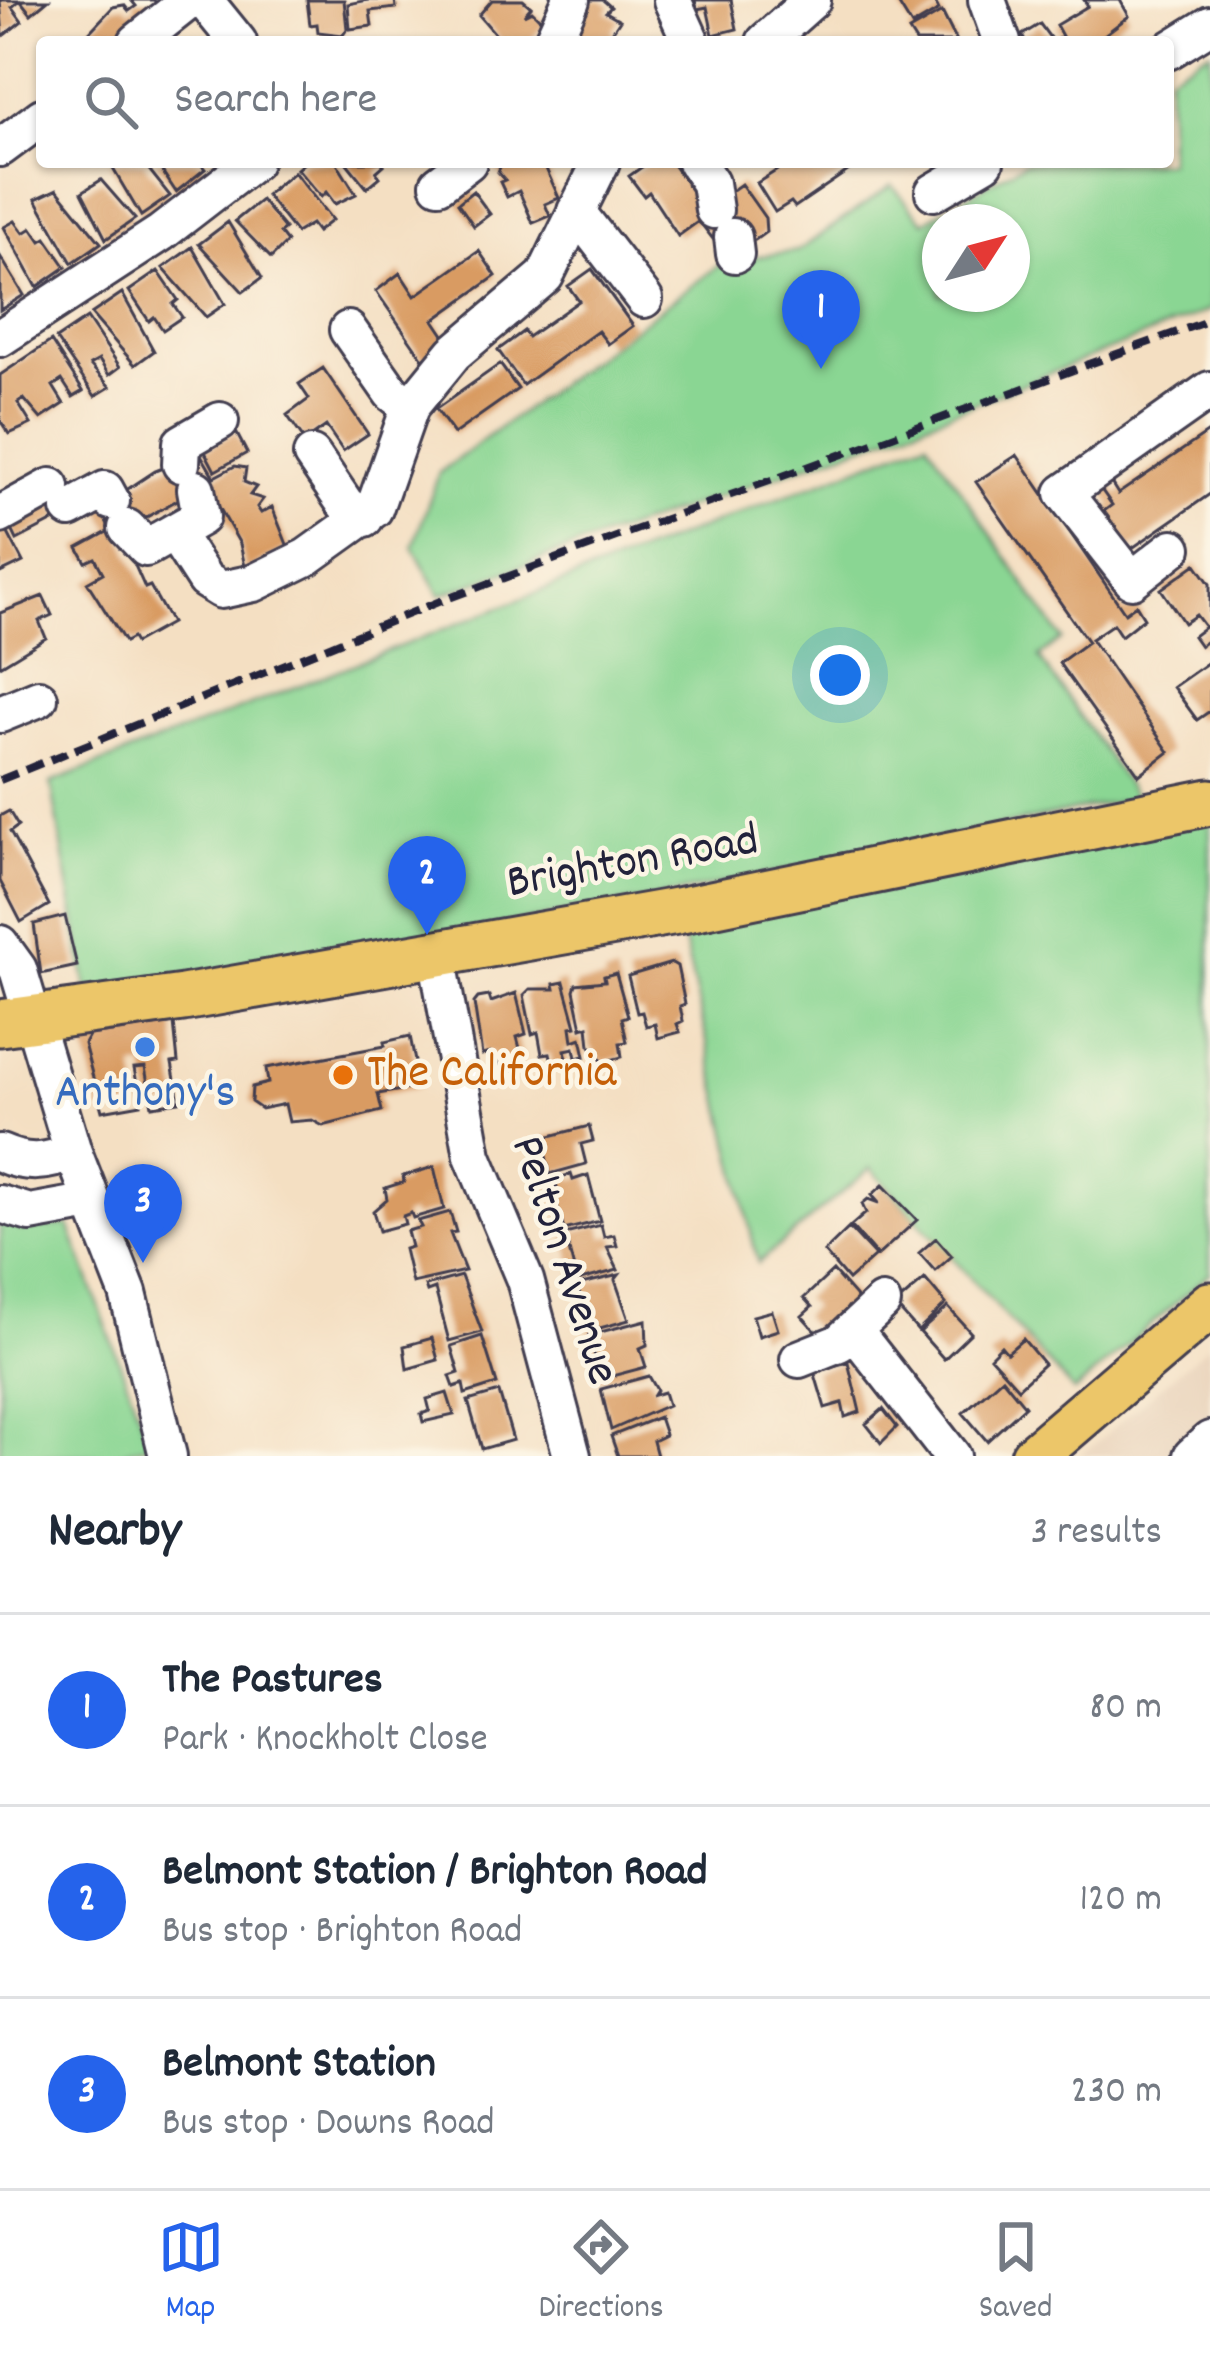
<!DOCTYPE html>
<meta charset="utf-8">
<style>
body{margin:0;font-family:Dekko,sans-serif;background:#f6f6f7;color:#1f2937}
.compass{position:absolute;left:922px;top:204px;width:108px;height:108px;border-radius:50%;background:#fff;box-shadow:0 3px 9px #0004;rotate:54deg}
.you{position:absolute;left:840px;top:675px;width:42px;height:42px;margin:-30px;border:9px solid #fff;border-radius:50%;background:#1a73e8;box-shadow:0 0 0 18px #1a73e833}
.badge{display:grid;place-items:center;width:78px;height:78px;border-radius:50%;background:#2563eb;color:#fff;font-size:39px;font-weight:700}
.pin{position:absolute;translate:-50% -99px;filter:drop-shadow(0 3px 6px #0008)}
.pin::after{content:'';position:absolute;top:63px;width:42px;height:36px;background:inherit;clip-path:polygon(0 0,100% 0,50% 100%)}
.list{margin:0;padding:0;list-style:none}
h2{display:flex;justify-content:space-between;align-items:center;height:156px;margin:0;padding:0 48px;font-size:51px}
h2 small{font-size:39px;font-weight:400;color:#747a83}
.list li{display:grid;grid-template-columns:78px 1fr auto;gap:36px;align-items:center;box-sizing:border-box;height:192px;padding:0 48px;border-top:3px solid #e0e1e3}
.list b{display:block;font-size:45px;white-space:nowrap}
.list p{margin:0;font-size:39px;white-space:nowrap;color:#747a83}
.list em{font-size:39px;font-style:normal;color:#747a83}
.icon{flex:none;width:66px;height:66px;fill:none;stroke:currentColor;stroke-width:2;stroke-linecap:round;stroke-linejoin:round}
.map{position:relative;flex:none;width:1210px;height:1456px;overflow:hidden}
.search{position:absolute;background:#fff;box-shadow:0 3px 9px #0004;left:36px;right:36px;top:36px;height:132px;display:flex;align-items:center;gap:30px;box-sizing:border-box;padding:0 42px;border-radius:12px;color:#747a83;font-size:45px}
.sheet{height:732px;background:#fff}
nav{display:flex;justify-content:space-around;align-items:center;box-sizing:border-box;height:168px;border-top:3px solid #e0e1e3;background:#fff;font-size:33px;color:#747a83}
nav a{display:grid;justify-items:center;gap:6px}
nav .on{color:#2563eb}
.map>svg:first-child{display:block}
.built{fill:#e7cfb6}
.green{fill:#8ad693;stroke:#567c67;stroke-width:3;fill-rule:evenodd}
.building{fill:#d99b62}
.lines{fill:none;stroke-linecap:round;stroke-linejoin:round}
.minor-casing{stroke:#423e4f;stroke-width:42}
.major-casing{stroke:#423e4f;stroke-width:51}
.minor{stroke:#fff;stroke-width:36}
.major{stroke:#ecc669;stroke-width:45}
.rail{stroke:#22223b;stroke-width:8;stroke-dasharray:18 9;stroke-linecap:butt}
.shop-dot{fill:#3f7fe0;stroke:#fcf5e5;stroke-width:4.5}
.food-dot{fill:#e8710a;stroke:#fcf5e5;stroke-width:4.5}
.labels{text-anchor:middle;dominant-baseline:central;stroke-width:9;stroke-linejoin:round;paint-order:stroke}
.street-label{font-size:48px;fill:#22223b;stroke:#fcf5e5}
.food-label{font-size:48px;fill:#c56008;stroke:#fcf5e5;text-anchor:start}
.shop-label{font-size:48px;fill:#366cbe;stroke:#fcf5e5}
</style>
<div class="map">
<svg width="1210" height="1456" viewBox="0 0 1210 1456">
<rect width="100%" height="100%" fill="#fcf5e5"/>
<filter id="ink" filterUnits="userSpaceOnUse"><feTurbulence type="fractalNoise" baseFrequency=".00833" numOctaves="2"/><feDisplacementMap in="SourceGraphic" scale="24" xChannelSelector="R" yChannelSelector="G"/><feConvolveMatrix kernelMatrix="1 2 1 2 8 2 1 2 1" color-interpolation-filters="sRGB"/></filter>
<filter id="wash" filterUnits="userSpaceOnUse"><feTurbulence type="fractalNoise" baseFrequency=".004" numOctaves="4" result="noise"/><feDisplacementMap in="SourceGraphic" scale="48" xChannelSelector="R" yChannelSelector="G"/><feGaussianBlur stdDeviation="2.7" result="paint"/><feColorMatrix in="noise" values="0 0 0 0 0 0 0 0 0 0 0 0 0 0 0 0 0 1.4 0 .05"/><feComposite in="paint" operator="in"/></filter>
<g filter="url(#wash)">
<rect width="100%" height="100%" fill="#f4dfc2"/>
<path class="built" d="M1210 1344V1456H1081Z"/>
<path class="green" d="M1210 50V310L914 427 440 595 413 547 439 473 725 261 798 251 892 185 924 222 1025 162H1168V75ZM940 222H1012V294H940Z
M927 440 1062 639 1039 657 1136 798 643 900 113 993 87 989 51 783Z
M1210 802V1273L1074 1392 871 1168 758 1263 677 911Z
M0 1217 20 1230 69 1225 150 1444 112 1456H0Z"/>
<g id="blocks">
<path class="building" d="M0 0H48L31 14 20 0 12 7 22 21 3 36Z
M131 0H154L158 6 113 42H80L113 7 124 5 129 11 136 6Z
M307 0H344L347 29 343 35 318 32 317 24 310 25Z
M368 0H395L396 8 370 11 372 26 350 29 348 4Z
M492 0H523L531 7 524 15 532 11 545 24 529 42H502L479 15Z
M591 0H603L611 7 606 12 620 20 612 32 623 42H580L567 26Z
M695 0H731L737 29 713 35 707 7 697 9Z
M896 0H934L939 10 912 26Z
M1084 0H1120L1129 16 1095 42H1026L1022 35 1040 24 1053 42 1062 36 1056 25 1088 6Z
M942 12 957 42H916L909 31Z
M109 162H143L170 196 141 216Z
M156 162H199L205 169 176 192Z
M305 162H336L356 194 335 204 326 192 321 197 297 169Z
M346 162H381L384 165 376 172 380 177 367 188Z
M502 162H543L559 198 545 204 550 216 533 223 519 191 507 197 500 182 505 180 498 172Z
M649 162H671L699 201 720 199 741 184 765 218 766 232 755 240 716 243 699 221 678 236 649 192 644 196 629 176Z
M790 162H861L795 207 791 202 775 212 757 183Z
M294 172 332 220 317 232 311 224 296 233 266 195Z
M101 180 135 219 106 239 82 192Z
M57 189 101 243 72 263 36 199Z
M473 191 490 214 474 226 458 203Z
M261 200 285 229 280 233 287 242 271 258 235 221Z
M15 221 24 233 32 228 41 241 46 238 66 267 37 287 4 227Z
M228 222 262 278 243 292 199 244Z
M192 247 225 304 206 317 163 268Z
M479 251 496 276 434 320 448 341 423 359 376 291 400 273 415 296Z
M0 256 24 295 0 310Z
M592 269 633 326 608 344 598 331 523 385 498 350 524 331 528 337 579 301 568 286Z
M158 271 178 300 173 304 182 317 163 330 154 317 149 321 129 291Z
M122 293 154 351 135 365 91 314Z
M87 318 120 367 109 375 99 360 90 365 110 387 95 396 56 339Z
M51 341 83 391 73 397 62 380 53 386 64 404 41 419 24 399 18 403 31 424 9 434 0 420V375Z
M500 364 518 389 454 434 436 409Z
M323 368 368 434 343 451 326 426 305 441 287 415 309 399 299 384Z
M1210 431V494L1131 549 1104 511 1112 505 1098 485 1108 478 1118 494Z
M236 432 247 453 215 471 204 450Z
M200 453 214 477 235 466 246 468 244 482 256 487 250 495 263 499 257 507 261 513 272 507 288 547 246 571 240 544 206 484 120 532 145 588 150 586 171 623 135 643 132 638 125 642 87 582 103 573 95 558 86 562 78 548 111 530 99 508 155 471Z
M1017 455 1125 613 1136 605 1144 618 1121 636 1113 624 1091 639 1169 752 1139 775 1059 663 1088 642 976 482Z
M49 494 61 517 17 540 6 517Z
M0 518 23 562 0 573Z
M1196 564 1210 584V639L1200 646 1193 636 1205 627 1196 615 1184 623 1161 589Z
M43 596 52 615 39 621 46 638 0 666V613Z
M1210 661V711L1197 720 1173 687Z
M9 811 18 826 10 832 49 905 21 922 0 881V816Z
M65 916 77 966 41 974 34 924Z
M672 963 677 966 685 1004 680 1006 683 1021 677 1024 680 1032 658 1038 655 1024 646 1026 642 1012 637 1013 628 976Z
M616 973 628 1016 622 1018 627 1042 620 1043 622 1057 603 1062 590 1046 588 1026 582 1028 574 990 576 984 605 981 604 976Z
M564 982 576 1026 571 1027 573 1041 581 1038 585 1056 576 1058 574 1048 565 1050 568 1063 553 1066 550 1053 542 1054 538 1032 532 1034 524 995 530 989H555L554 984Z
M516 993 526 1034 517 1037 523 1060 518 1061 520 1070 512 1072 510 1064 500 1066 490 1053 482 1055 474 1003 478 998 489 996 491 1002Z
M174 1023 178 1062 172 1063 179 1102 152 1106 145 1067 134 1068 141 1104 102 1111 84 1044 89 1035Z
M410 1036 420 1087 378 1094 382 1111 323 1126 312 1120 289 1122 285 1104 261 1109 251 1102 252 1087 268 1083 266 1068 385 1046 384 1042Z
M589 1126 593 1141 581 1144 586 1164 550 1174 542 1138Z
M434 1167 444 1209 413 1218 411 1213 403 1216 405 1224 379 1231 373 1211 387 1199 385 1188 404 1182 403 1176Z
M571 1174 573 1180 588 1175 600 1221 564 1230 552 1188 557 1187 555 1179Z
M883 1185 917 1220 877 1256 851 1226 866 1213 862 1204 868 1199 879 1203 872 1195Z
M450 1212 456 1232 450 1233 465 1271 412 1283 404 1249 411 1247 407 1231 421 1227 418 1221Z
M601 1225 604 1237 614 1235 617 1246 607 1247 618 1270 577 1281 565 1234Z
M849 1228 875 1256 848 1280 824 1252Z
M936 1238 952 1256 935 1271 919 1253Z
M833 1271 862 1304 853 1311 848 1307 830 1331 827 1327 819 1335 802 1316 812 1307 804 1298Z
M619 1275 615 1280 629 1320 589 1331 577 1285Z
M461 1276 482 1332 449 1341 435 1289 427 1292 425 1286Z
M925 1279 946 1304 918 1331 895 1305Z
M948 1307 971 1333 944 1359 920 1332Z
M772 1311 778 1330 759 1336 753 1316Z
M646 1320 647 1345 640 1348 646 1367 601 1379 589 1335Z
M482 1336 497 1384 465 1394 463 1384 454 1387 450 1376 459 1373 451 1346Z
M432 1338 438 1360 407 1369 404 1346Z
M1023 1339 1044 1364 1018 1388 990 1357 1001 1346 1007 1353Z
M848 1362 860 1412 845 1417 842 1403 825 1408 814 1371Z
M649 1376 657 1390 654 1395 664 1392 668 1405 611 1430 601 1389Z
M1002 1378 1025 1406 987 1441 963 1413Z
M499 1392 513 1440 482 1449 468 1401Z
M447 1393 454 1415 423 1422 421 1414 430 1411 427 1399Z
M883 1409 897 1427 881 1443 866 1424Z
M659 1417 665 1435 653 1441 657 1456H618L611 1436Z"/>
</g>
</g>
<g filter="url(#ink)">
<use href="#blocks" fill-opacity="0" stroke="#423e4f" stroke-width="3"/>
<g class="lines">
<defs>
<path id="minor" d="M204 0 238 42
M672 0 691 42
M987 0 1002 42
M137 42 190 0
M552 42 571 0
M765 42 812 0
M1168 51 1210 25
M0 148 42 117
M696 162 710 183 714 210
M439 184 468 162
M934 192 985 162
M576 211 644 299
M733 237 735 254
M348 330 392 393 410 407
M0 338 161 233 253 162
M312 455 346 505 365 518
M181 464 182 443 220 421
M70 509 105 490 111 501
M0 515 51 487
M127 528 146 548 201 517 196 489
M174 532 205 580 221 590 254 583 307 557 374 509 410 407 454 353 545 276 601 162
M1173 548 1132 580 1064 493 1210 390
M0 714 39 698
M0 944 18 969 73 1152 128 1293 168 1456
M437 954 473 1156 525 1280 572 1456
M0 1153C27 1165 46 1163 73 1152
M0 1204 30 1213 91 1202
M855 1332 952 1456
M799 1359 839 1343 882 1303
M1192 1456 1210 1440"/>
<path id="major" d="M0 1023 183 998 677 911 1210 802
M1034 1456 1210 1305"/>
</defs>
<use href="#minor" class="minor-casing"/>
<use href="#major" class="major-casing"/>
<use href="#minor" class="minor"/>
<use href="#major" class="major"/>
<path class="rail" d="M0 780 438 602 1210 320"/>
</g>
</g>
<circle class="shop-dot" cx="145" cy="1047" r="12"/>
<circle class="food-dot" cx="343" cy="1075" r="12"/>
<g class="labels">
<g class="street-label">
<text transform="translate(633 864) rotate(-10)">Brighton Road</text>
<text transform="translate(562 1261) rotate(72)">Pelton Avenue</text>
</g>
<g class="food-label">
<text x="367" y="1075">The California</text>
</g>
<g class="shop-label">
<text x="145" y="1095">Anthony's</text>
</g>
</g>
</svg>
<svg class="compass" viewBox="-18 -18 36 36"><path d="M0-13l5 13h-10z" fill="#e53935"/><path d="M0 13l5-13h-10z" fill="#747a83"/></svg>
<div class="you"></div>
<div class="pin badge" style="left:821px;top:369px">1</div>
<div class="pin badge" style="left:427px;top:935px">2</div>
<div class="pin badge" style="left:143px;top:1263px">3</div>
<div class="search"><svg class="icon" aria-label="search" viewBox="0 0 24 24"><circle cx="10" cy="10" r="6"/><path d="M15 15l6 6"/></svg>Search here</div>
</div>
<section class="sheet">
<h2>Nearby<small>3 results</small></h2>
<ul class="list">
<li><span class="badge">1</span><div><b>The Pastures</b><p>Park · Knockholt Close</p></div><em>80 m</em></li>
<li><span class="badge">2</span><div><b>Belmont Station / Brighton Road</b><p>Bus stop · Brighton Road</p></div><em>120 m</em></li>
<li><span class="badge">3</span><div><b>Belmont Station</b><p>Bus stop · Downs Road</p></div><em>230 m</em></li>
</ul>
</section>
<nav>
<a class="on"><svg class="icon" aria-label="map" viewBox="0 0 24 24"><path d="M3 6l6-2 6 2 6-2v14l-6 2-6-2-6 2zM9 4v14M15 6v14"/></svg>Map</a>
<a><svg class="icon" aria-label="directions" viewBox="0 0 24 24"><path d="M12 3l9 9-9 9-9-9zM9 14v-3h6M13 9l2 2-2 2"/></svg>Directions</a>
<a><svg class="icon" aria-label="saved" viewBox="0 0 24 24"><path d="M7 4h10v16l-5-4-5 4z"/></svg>Saved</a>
</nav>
